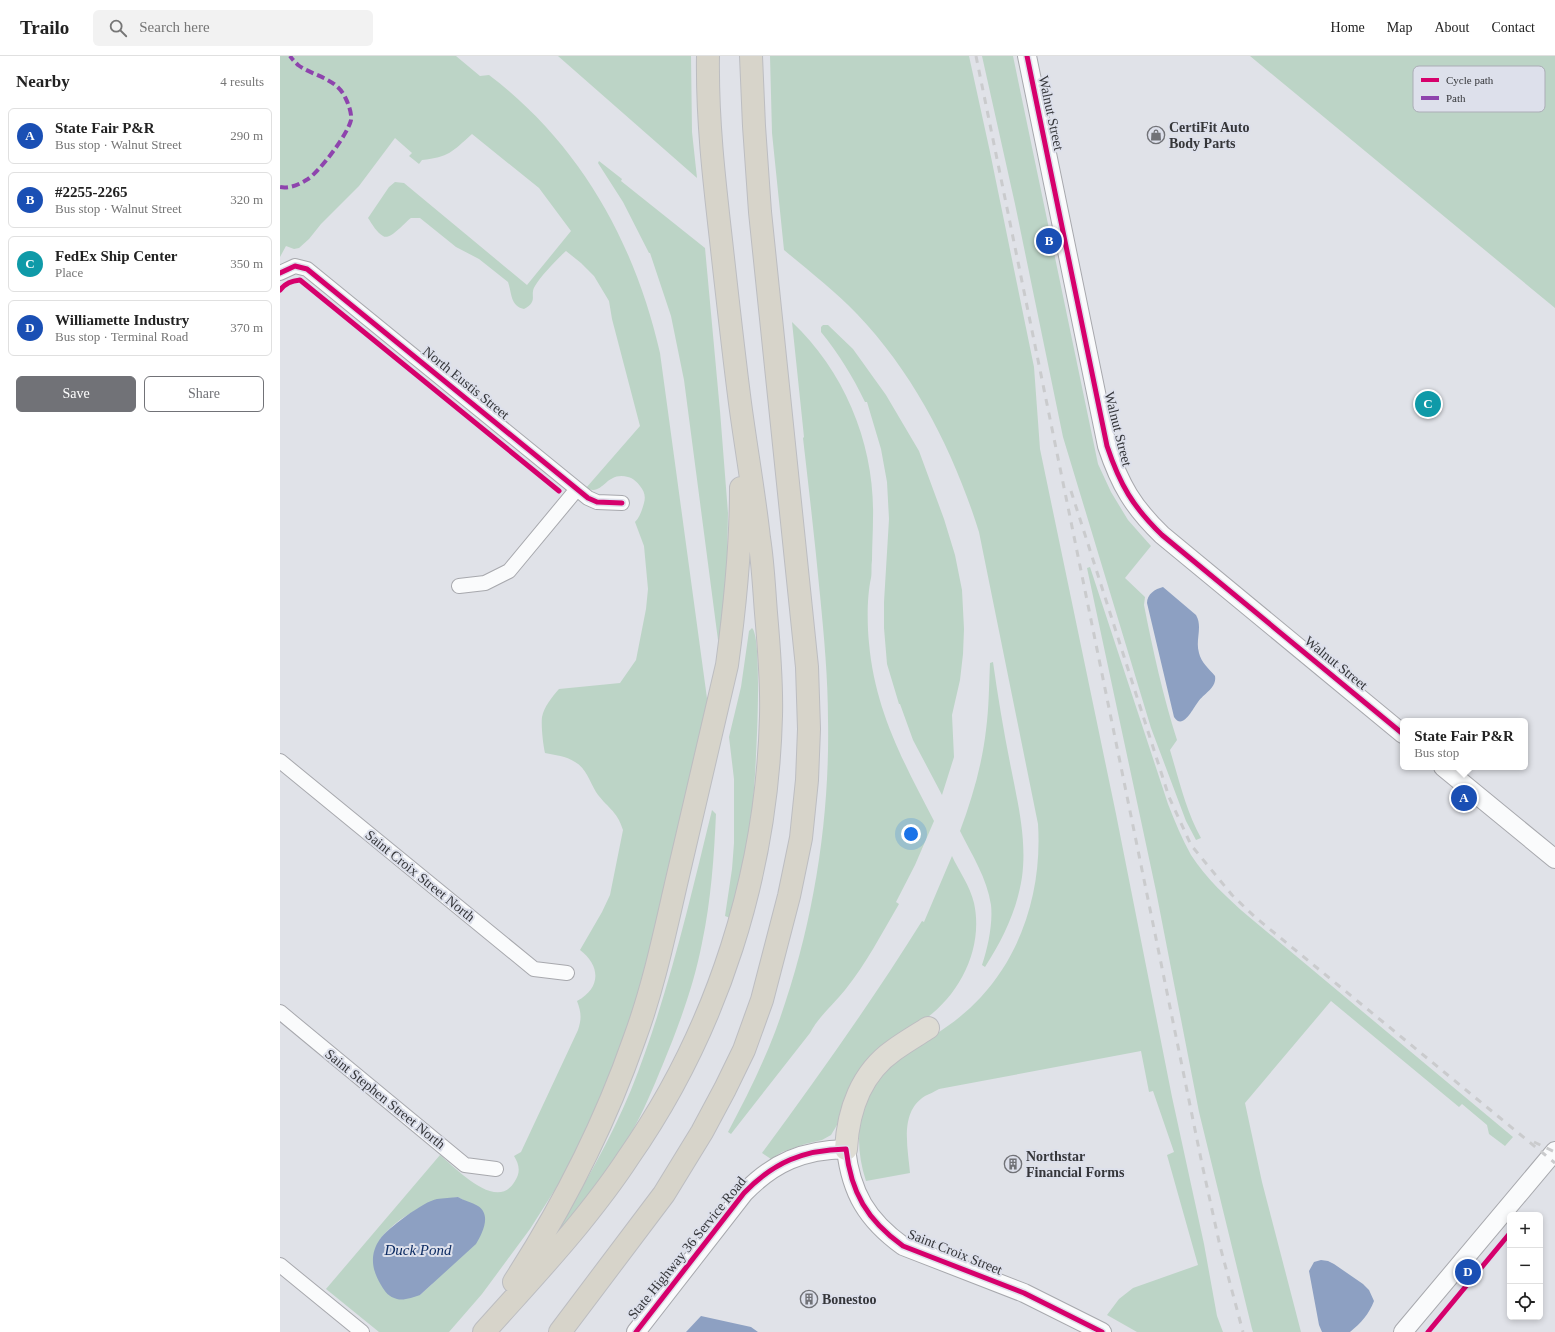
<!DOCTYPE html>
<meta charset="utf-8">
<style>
body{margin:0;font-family:Georgia,serif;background:#f2f2f2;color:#222}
.controls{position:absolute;right:12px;bottom:12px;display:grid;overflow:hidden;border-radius:6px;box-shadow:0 2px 6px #0003}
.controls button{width:36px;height:36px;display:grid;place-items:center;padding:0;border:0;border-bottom:1px solid #e0e0e0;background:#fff;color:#222;font:20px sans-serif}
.you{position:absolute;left:631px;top:778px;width:14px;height:14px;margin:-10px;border:3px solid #fff;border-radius:50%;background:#1a73e8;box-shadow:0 0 0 6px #1a73e833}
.badge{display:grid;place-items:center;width:26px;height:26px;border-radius:50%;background:#717277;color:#fff;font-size:13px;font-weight:700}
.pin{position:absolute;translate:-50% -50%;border:2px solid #fff;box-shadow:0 1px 4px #0006}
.popup{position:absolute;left:1120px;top:662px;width:128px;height:52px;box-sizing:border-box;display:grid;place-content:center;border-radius:6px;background:#fff;filter:drop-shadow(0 1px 3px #0005);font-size:13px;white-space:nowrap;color:#767676}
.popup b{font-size:15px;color:#222}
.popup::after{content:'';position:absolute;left:50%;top:100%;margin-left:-8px;border:8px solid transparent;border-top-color:#fff}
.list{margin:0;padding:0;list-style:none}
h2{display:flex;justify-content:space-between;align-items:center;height:52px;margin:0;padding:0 16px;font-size:17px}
h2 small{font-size:13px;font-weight:400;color:#767676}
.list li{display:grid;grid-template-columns:26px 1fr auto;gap:12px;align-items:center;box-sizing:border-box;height:56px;margin:0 8px 8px;padding:0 8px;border:1px solid #e0e0e0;border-radius:6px}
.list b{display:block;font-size:15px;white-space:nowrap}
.list p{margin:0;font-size:13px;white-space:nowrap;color:#767676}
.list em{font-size:13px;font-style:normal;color:#767676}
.actions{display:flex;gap:8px;padding:12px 16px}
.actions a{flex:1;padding:9px 0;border:1px solid #717277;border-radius:6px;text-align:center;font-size:14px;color:#717277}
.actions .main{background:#717277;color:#fff}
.icon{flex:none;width:22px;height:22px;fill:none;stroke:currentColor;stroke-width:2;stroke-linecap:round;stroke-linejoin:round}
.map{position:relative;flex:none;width:1275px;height:1276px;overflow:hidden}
header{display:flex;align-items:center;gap:24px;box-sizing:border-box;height:56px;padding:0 20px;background:#fff;border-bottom:1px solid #e0e0e0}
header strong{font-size:19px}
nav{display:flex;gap:22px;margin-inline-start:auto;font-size:14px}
.search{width:280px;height:36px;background:#f2f2f2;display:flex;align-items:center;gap:10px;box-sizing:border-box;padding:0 14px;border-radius:6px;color:#767676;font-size:15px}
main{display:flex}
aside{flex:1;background:#fff}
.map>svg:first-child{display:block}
.green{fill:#bcd4c6;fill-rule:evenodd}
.water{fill:#8da0c2}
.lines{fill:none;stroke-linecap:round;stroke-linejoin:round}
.minor-casing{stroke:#a7a8ad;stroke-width:16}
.tertiary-casing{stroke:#a7a8ad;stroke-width:20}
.trunk-casing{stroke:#bcbdc1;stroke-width:24}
.motorway-casing{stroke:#bcbdc1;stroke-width:24}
.minor{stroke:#fafbfc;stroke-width:14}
.tertiary{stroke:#fafbfc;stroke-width:18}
.trunk{stroke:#dedcd4;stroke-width:22}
.motorway{stroke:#d7d4ca;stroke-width:22}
.rail{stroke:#cacbcd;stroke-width:3;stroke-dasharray:7 7;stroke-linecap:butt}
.quiet{stroke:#8e44ad;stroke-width:4;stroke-dasharray:8 4;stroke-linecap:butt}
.cycleway-casing{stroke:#dde0eb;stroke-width:8}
.cycleway{stroke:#d6006c;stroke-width:5}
.labels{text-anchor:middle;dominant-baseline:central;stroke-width:4;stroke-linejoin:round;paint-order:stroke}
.street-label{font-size:14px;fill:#35363a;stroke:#dde0eb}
.poi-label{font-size:14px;font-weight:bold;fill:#35363a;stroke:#dde0eb;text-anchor:start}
.water-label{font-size:15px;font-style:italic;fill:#0c2b62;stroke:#dde0eb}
.key{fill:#dde0eb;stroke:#abadb6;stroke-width:1}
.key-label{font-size:11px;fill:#35363a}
</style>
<header>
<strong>Trailo</strong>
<div class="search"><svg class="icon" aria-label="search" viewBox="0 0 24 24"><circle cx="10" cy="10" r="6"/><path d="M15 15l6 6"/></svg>Search here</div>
<nav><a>Home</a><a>Map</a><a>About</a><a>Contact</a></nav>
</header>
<main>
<aside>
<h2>Nearby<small>4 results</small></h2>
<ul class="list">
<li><span class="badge" style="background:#1a4fb4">A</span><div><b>State Fair P&amp;R</b><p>Bus stop · Walnut Street</p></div><em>290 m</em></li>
<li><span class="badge" style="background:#1a4fb4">B</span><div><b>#2255-2265</b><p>Bus stop · Walnut Street</p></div><em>320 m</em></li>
<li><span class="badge" style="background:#0f9aa8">C</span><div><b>FedEx Ship Center</b><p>Place</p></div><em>350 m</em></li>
<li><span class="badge" style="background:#1a4fb4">D</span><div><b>Williamette Industry</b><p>Bus stop · Terminal Road</p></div><em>370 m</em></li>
</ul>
<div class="actions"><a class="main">Save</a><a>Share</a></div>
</aside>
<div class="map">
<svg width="1275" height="1276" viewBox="0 0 1275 1276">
<rect width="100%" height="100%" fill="#e0e2e8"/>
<path class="green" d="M0 0H176L200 20 209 19C300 88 355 187 380 297L429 657 371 892 347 977 301 1087 276 1132 250 1173 202 1238 169 1276H99L46 1233 160 1099C176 1112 217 1157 235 1125 241 1116 239 1108 234 1100L241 1096 298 974C302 962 301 956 297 945 321 932 321 910 300 894L322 856 330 839 343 774C337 754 326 751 316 736 310 726 306 712 295 706 286 700 275 699 265 697 263 688 261 670 262 661 264 651 272 641 279 633L340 627 356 604 366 553 368 533 364 490 355 466C360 461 362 454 364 447 366 440 364 435 360 430 357 426 353 422 348 421 325 415 324 441 306 432L360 370 332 263 329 245 314 220 301 207 286 195C278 202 260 221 255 230 249 239 259 245 244 253 230 250 232 237 228 226L199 203 176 191 140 162H131C125 166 110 185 103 180 97 177 92 168 88 162L109 131 115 126 124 127 247 229 291 175 259 132 192 78C172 96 169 101 142 104L139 108 129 100 132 97 115 82 79 130 41 168 29 183 19 192 14 193 6 190 0 201ZM178 1141 185 1145 152 1228 140 1239 100 1183C119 1160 147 1145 178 1141Z
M278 0H411L412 76 417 122Z
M490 0H689L710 96 754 311 760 393 836 758 892 1041 924 1188 937 1260 943 1276H857L827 1259 839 1243 853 1232 918 1209 887 1099 894 1096 873 1035 869 1036 861 995 659 1033C654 1036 649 1038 645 1040 619 1056 628 1092 630 1117L586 1125C575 1092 576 1056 596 1026 599 1022 604 1017 608 1013 612 1009 616 1003 621 1000 631 992 643 986 654 979 671 969 687 956 701 941 744 894 762 831 758 768L699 476C674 396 635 319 577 258 555 235 529 215 504 194L492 77Z
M702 0H733L818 408 831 436 848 464 871 490 845 522 865 541 864 549C873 595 883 640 897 684L890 694C899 724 906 755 921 782L916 784 906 765 871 672 783 381 735 148Z
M970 0H1275V252Z
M319 105 342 123 341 125 425 192 440 355 448 457 447 506 446 511 447 517 442 583 438 584 404 324 391 260 370 197H369L343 146 318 107Z
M512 266C565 316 595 389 593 462 593 476 592 490 592 504 591 510 592 517 591 522 587 540 587 567 589 587 595 655 624 707 654 765L635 809 616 846 619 848C602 877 586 908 565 934 553 949 539 960 530 977L451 1078 448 1076C465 1044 482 1010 495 976 532 877 550 768 548 664 548 622 544 580 540 539 535 486 529 434 523 382L524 381Z
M543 269H548L573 293 606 339 639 395 664 463 675 499 682 534 684 573 683 598 680 624 672 659 674 701 662 739 633 684 620 648H619L607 608 604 572V546L609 463 607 426 601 393 587 346H585C573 321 559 298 541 276V271Z
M810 511 888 748C895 766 902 783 911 799 926 822 947 842 968 860L1233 1081 1225 1090 1209 1078 1207 1069 1182 1048 1179 1051 1051 945 965 1047 982 1126 1021 1276H973L972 1273 919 1056 876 835 807 512Z
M472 572C484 582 475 734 472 757 467 793 458 827 450 862L445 860 452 813 454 787V723L449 681 461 631 469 575Z
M713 606C718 642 724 677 731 712 738 748 747 784 742 821 737 854 723 883 705 911L702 909C708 891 713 867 711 849 707 822 692 799 680 775 692 743 702 709 706 674 709 652 709 629 710 607Z
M432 754 436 758C434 801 431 845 422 887 414 929 399 969 383 1008 373 1032 363 1057 350 1079 328 1115 302 1147 276 1180L274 1178C303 1132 330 1084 351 1034 387 944 409 848 432 754Z
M672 800C679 815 690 830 694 847 704 893 679 941 641 966L565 1041 557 1069 551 1079 542 1084 525 1088 502 1096 491 1103 482 1097C538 1021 592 945 642 865L644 866Z"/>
<path class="water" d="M883 531 916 559C923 571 915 584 919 597 921 606 929 613 935 620 937 632 924 637 918 646 913 652 903 675 894 661L867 547C867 538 875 533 883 531Z
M178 1141C184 1145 192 1146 198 1150 212 1159 202 1178 196 1188L140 1239C133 1241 124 1245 117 1243 109 1241 105 1236 101 1229 92 1214 89 1199 100 1183 107 1173 144 1145 157 1143 163 1142 171 1142 178 1141Z
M1041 1204 1048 1205 1054 1208 1083 1228 1089 1234 1094 1245C1089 1258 1081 1267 1070 1276H1042L1039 1269 1029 1215 1034 1206Z
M421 1260 471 1271 478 1276H406Z"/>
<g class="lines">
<defs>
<path id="minor" d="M0 217 15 210 27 213 308 442 317 446 342 447
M179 530 205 527 229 515 297 433
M0 705 254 913 287 917
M0 956 185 1109 216 1113
M0 1209 82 1276"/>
<path id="tertiary" d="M747 0 827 390C840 429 853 451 882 479L1123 678
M1163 711 1275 803
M356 1276 464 1137C494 1106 523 1094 566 1093 571 1137 587 1164 623 1190L744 1237 822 1276
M1123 1276 1275 1095"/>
<path id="trunk" d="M566 1093C568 1055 581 1017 614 994 625 986 637 979 648 972"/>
<path id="motorway" d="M234 1226C283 1150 324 1070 354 984 373 933 384 880 396 828 413 755 430 682 447 609 455 550 461 491 461 432
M204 1276C236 1240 269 1205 299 1168 316 1147 333 1125 348 1102 438 973 487 817 491 660 492 625 489 591 486 557 484 532 483 507 479 482 474 437 466 392 460 347 453 293 447 238 441 184 434 123 427 62 428 0
M280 1276 384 1138 422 1076 445 1033 464 994 482 944 509 840 521 782 527 724 529 673 527 611 480 156 474 70 471 0"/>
</defs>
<use href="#minor" class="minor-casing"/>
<use href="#tertiary" class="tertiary-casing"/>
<use href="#trunk" class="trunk-casing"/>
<use href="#motorway" class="motorway-casing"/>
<use href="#minor" class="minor"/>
<use href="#tertiary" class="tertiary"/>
<use href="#trunk" class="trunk"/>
<use href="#motorway" class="motorway"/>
<path class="rail" d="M696 0 922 1108 940 1190 963 1276
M791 435 889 741 911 789 952 839 975 861 1275 1107
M1254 1086 1275 1096"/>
<path class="quiet" d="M0 131C10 133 20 128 28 123 40 115 68 78 71 64 72 57 68 47 65 41 56 22 33 20 18 9 15 6 12 3 10 0"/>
<defs>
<path id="cycleway" d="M747 0 827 390C840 429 853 451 882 479L1123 678
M0 217 15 210 27 213 308 442 317 446 342 447
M0 234C6 227 11 225 20 224L279 435
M356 1276 464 1137C494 1106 523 1094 566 1093 571 1137 587 1164 623 1190L744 1237 822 1276
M1148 1276 1230 1177"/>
</defs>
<use href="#cycleway" class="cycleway-casing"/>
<use href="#cycleway" class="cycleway"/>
</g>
<defs>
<symbol id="shop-ring" viewBox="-11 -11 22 22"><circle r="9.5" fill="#dde0eb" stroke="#717277" stroke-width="1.5"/><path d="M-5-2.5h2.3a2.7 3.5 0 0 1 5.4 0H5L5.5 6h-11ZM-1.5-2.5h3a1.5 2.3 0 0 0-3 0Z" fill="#717277"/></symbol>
<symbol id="building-ring" viewBox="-11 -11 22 22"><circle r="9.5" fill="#dde0eb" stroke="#717277" stroke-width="1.5"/><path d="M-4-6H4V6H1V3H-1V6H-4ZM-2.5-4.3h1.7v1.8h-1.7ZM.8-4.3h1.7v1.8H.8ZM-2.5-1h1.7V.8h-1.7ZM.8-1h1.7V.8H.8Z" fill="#717277"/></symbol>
</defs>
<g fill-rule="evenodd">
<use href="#shop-ring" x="866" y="69" width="20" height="20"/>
<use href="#building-ring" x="723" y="1098" width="20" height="20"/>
<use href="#building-ring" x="519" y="1233" width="20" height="20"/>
</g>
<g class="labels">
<g class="street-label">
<text transform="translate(771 57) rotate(78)">Walnut Street</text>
<text transform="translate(186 327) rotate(39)">North Eustis Street</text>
<text transform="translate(838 373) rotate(76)">Walnut Street</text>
<text transform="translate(1056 607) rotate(39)">Walnut Street</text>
<text transform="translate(140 820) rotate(39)">Saint Croix Street North</text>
<text transform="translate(105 1043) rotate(39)">Saint Stephen Street North</text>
<text transform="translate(407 1192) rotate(-51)">State Highway 36 Service Road</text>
<text transform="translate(675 1196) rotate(22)">Saint Croix Street</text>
</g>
<g class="poi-label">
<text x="889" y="71">CertiFit Auto<tspan x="889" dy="16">Body Parts</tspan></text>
<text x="746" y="1100">Northstar<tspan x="746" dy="16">Financial Forms</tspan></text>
<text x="542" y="1243">Bonestoo</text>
</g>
<g class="water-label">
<text x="138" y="1194">Duck Pond</text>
</g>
</g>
<rect x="1133" y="10" width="132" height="46" rx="6" class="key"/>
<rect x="1141" y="22" width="18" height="4" fill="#d6006c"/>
<rect x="1141" y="40" width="18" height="4" fill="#8e44ad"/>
<g class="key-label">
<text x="1166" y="28">Cycle path</text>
<text x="1166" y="46">Path</text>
</g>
</svg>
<div class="controls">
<button>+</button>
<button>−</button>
<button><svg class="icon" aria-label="locate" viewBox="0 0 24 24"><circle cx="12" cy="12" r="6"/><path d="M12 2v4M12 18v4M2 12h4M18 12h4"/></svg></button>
</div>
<div class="you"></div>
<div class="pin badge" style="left:1184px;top:742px;background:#1a4fb4">A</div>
<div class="popup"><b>State Fair P&amp;R</b>Bus stop</div>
<div class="pin badge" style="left:769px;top:185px;background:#1a4fb4">B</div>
<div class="pin badge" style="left:1148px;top:348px;background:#0f9aa8">C</div>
<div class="pin badge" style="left:1188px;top:1216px;background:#1a4fb4">D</div>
</div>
</main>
